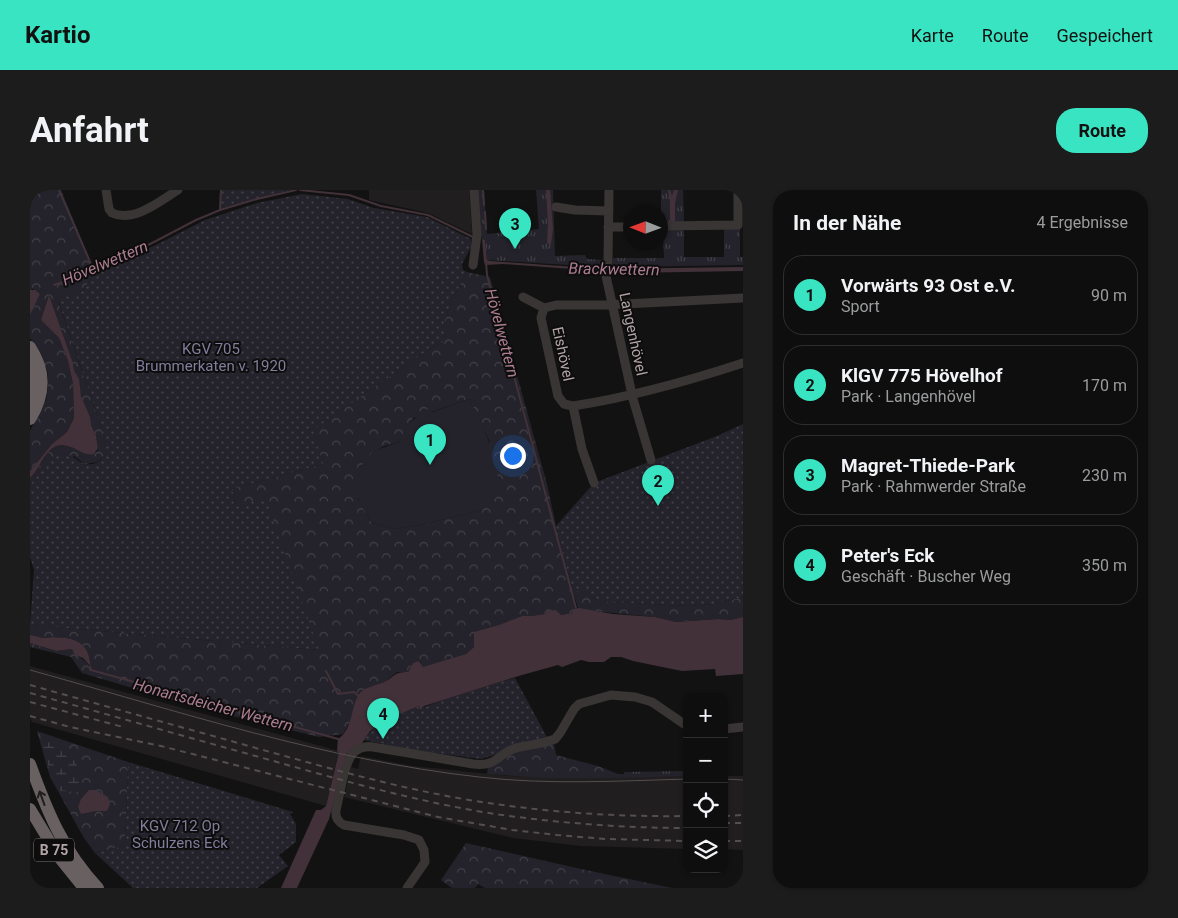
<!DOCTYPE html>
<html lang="de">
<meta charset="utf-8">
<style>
body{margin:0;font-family:Roboto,sans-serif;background:#1c1c1c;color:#f1f3f6}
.controls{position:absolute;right:15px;bottom:15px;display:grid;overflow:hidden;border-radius:10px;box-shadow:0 1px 4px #0004}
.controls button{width:45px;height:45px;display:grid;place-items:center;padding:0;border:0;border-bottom:1px solid #2e2e2e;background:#0e0e0e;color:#f1f3f6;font:25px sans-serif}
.compass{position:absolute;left:593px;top:15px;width:45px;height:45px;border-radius:50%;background:#0e0e0e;box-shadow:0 1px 4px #0004;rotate:271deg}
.you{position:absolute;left:482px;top:265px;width:18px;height:18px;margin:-12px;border:4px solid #fff;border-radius:50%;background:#1a73e8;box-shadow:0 0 0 8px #1a73e833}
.badge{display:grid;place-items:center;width:32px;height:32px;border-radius:50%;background:#39e4c2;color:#111;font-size:16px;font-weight:700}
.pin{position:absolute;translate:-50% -41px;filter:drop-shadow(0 1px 2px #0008)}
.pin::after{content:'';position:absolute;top:26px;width:18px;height:15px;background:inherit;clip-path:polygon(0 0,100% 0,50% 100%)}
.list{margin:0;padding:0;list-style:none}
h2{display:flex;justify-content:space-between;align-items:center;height:65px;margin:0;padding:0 20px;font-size:21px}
h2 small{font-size:16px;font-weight:400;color:#9b9c9e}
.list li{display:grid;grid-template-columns:32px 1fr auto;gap:15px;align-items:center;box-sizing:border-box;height:80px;margin:0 10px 10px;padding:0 10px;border:1px solid #2e2e2e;border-radius:20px}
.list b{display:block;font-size:19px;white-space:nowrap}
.list p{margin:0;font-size:16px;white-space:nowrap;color:#9b9c9e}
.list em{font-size:16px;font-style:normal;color:#9b9c9e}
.icon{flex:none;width:28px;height:28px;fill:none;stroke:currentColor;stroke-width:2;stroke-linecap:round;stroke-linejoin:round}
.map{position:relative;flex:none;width:713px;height:698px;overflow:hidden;border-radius:20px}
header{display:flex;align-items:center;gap:30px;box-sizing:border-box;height:70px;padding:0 25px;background:#39e4c2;color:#111}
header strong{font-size:24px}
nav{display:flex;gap:28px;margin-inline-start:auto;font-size:18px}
.intro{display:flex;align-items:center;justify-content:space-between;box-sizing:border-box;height:120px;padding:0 30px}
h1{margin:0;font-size:35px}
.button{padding:12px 22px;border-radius:20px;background:#39e4c2;color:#111;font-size:18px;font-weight:700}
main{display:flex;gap:30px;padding:0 30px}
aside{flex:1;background:#0e0e0e;border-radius:20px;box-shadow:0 1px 4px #0004}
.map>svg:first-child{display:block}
.built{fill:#201e1e}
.grass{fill:url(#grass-tufts)}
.forest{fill:url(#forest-crowns);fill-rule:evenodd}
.wetland{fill:url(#wetland-marsh)}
.garden{fill:url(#garden-dots)}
.pitch{fill:#24232b}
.water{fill:#423139}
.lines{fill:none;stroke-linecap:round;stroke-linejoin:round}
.stream{stroke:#423139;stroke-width:2}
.minor{stroke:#3a3535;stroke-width:9}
.highway{stroke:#696061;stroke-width:12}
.tram{stroke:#554e4f;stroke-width:1}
.rail{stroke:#554e4f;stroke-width:2;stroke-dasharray:6 5;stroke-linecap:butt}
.oneway{stroke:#201e1e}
.labels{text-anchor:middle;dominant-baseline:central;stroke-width:4;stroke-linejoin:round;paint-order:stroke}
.shield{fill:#0e0d0d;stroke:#827779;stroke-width:1}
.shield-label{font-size:14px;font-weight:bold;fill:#b3a4a7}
.street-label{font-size:15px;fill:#b3a4a7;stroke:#0e0d0d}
.park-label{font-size:15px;fill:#837d9d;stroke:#0e0d0d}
.water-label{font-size:16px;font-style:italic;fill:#ac7d90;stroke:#0e0d0d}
</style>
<header>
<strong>Kartio</strong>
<nav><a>Karte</a><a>Route</a><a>Gespeichert</a></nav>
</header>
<div class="intro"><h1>Anfahrt</h1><a class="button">Route</a></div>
<main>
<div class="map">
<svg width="713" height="698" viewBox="0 0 713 698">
<defs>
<pattern id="grass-tufts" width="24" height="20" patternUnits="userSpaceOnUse" patternTransform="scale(1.25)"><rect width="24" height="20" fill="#24232b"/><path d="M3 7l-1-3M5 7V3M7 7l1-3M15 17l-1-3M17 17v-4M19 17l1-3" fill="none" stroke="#414047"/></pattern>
<pattern id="forest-crowns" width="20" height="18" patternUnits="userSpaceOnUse" patternTransform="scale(1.25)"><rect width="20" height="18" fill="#24232b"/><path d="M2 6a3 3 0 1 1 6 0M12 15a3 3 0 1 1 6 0" fill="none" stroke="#414047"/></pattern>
<pattern id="wetland-marsh" width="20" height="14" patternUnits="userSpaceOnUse" patternTransform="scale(1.25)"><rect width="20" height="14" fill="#24232b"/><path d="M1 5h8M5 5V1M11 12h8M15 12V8" fill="none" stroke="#414047"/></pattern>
<pattern id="garden-dots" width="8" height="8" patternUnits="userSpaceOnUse" patternTransform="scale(1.25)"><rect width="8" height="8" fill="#24232b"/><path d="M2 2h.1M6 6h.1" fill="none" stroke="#414047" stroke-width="1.8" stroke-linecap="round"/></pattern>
</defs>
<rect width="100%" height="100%" fill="#131212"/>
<path class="built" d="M339 0H439L442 44 398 23 339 10Z
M0 476 309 561 296 616 2 532 0 528Z
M331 566 382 576 479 586 538 588 657 586V659L551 656 483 648 314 607 321 577 328 579Z
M694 586H713V660L694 659Z"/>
<path class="grass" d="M446 0H454L457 44 509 39 506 0H523L525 66 555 65 557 69 574 70 573 77 457 70 455 50 452 49 449 37 451 35V31L449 29Z
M631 0H653L654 33H631Z
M694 39H710V67H713V75L582 77 583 68H634L633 40H654V67H694Z
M657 581V586L588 588V584H594V582Z"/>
<path class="forest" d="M0 0H31L65 82 54 99 28 111 75 248 77 258 73 267 67 272 55 274 44 266 10 285 0 294V288C10 279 14 263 26 256 40 253 50 263 64 264L68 260 67 251 53 213 49 197V189L44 180 43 173 19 105 11 130 29 148 38 171 43 194 44 228 37 242 22 254 0 281V241L16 210 18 197V184L11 163 0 148V125L10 104 3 99 0 100Z
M437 82 460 87 517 294 526 336 543 401H554L567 411 657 416 685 414 713 407V427L700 430 688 429 646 432 625 427 553 420 548 418 544 405 545 418 543 423 531 425 517 421 515 424 501 426H492L470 435 436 464 393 478 390 471 383 473 378 482H367L356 491 332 501 326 512 323 527 313 544 289 547 170 518 52 483 41 467 0 457V453L25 461 42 459C46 466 55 469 60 477L61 476C60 472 59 465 57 461 49 447 30 446 15 448 10 448 5 445 0 445V435L289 460 206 315 202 299 293 274 282 240 398 160 415 151V130L422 110ZM439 209 460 252 452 320 390 335 364 339 342 333 328 310V279L352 257 371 251 383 228Z
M7 541 98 572 95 656 65 663 54 648 20 587Z
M524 553 526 565 568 576 588 584V588H514L457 584 458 577 479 563Z
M436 653 551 679 642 698H455L448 694 445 698H422L411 690Z"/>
<path class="wetland" d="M10 549H19L39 556 50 583V602L30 601 19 578Z"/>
<path class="garden" d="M190 0H260L189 19Z
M272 4 318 9 344 18 397 27 441 49V57L432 74 433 80 437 82 422 110 415 130V151L398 160 283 240 293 274 202 299 206 315 236 309 289 460 0 435 4 380 0 367V294C7 288 20 269 27 266 42 260 45 272 56 274 73 277 77 260 75 248L28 110 54 99 65 82 126 55 175 30 227 13Z
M713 234V407L685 414 657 416 567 411 554 401H543L526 336 564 293 687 246Z
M485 488 518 549 451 569 384 560 334 550C346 530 369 525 389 516L390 519 394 517C425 506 453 496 485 488Z
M98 572 263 622 260 624 266 634V652L249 665 258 676 227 698H103L65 663 95 656Z"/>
<path class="pitch" d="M439 209 450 229 469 277 463 309 452 320 390 335 364 339 342 333 333 318 329 315 327 298 323 288 328 279 334 274 342 262 371 251 375 236C383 232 387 224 396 219L402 222Z"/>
<path class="water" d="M516 0H520L523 39 521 54 520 55 517 53 518 34Z
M638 0H640L642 6 644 0H648L645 13V31L643 32 640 31V12Z
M452 49 455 50 457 70 460 71 574 79 713 77V81L597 83 473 74 455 75 454 72Z
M0 100H5L10 104 0 125Z
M19 105 43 173 44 180 49 189 51 206 60 227 61 235 66 246 68 258 64 264C51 267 43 252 26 256 13 263 10 279 0 288V281L22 254 37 242 44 228 43 194 38 171 29 148 11 130Z
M549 418 583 424 625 427 646 432 688 429 700 430 713 427V484L686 486 685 479 652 481 603 471 591 467H581L574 472H559L551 470 532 477 528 475C482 487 439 502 394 516L390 520 389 516 355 530 340 541 332 553 322 558 316 565 299 629 267 698H251L286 620H291L296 616 309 562 307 561 308 549C325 538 320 511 332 501 337 497 347 495 354 492 365 487 363 482 378 482L383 473 389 471 393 477 436 464 444 457V442L469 435 492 426H501L515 424 517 421 526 420 531 425 542 423 544 419Z
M0 445C5 445 10 448 15 448 27 446 48 447 55 458 59 463 60 471 61 477L53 468 45 465 42 459 26 461 0 453Z
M59 600H66L78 607 80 614 77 621H66L51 624 48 617 51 609Z"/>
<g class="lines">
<path class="stream" d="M29 0 64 81
M270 0 319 5 351 16 398 25 445 48
M453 0 454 15
M190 20 191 0
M455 22 456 39
M456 72 457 85 546 418
M24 95 64 81 124 52 166 30 190 20 227 9 266 0
M60 477 61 480 308 549
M296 481 308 504 324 502 330 507"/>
<path class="minor" d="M76 0 79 19 82 23C104 33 130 11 148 0
M579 0 578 70 576 86 603 209 621 270
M526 17 545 20 579 21
M630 36 708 35V0
M578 37H600
M443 75 447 45 444 0
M493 107 514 118
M514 118 526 115H575L713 108
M514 118 511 128 528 206 534 214 543 216 552 259 564 293
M543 216C601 207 658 191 713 173
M694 539 713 537
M377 698 395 672 394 660 389 650 374 645 314 635C308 632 305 627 306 620 310 605 314 572 324 562 330 557 337 556 343 557L443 574C468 577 466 564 486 558 499 555 512 554 525 549L530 543 544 519 549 514 581 505 605 507 622 512 657 536"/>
<path class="highway" d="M0 157C16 181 15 205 0 229
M0 174 4 194 0 211
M0 574C17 621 33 661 68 698
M0 619 29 667 54 698"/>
<path class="tram" d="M0 480C148 521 295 570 449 587 518 595 588 591 657 589
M694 589 713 590"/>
<path class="rail" d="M0 495C78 517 155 538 233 560 309 581 386 603 465 614 528 623 593 627 657 626
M0 503C80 525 160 548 240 570 314 591 389 612 465 624 528 633 593 638 657 638
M0 512 93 537
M0 526 40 537 131 556 408 627 482 640 527 645 576 649 657 651
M694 626 713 625
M694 633H713
M694 651H713"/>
</g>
<defs><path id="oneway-shaft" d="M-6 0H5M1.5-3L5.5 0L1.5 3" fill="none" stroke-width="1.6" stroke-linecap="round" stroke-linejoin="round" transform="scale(1.25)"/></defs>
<use class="oneway" href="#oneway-shaft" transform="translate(12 608) rotate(-110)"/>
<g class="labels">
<rect class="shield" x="4" y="648.5" width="40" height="23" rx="4"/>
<g class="shield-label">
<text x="24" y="660">B 75</text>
</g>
<g class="street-label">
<text transform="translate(603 144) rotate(78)">Langenhövel</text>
<text transform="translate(533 164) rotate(78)">Eishövel</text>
</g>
<g class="park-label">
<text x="181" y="159">KGV 705<tspan x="181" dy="17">Brummerkaten v. 1920</tspan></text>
<text x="150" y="636">KGV 712 Op<tspan x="150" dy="17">Schulzens Eck</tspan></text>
</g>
<g class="water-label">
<text transform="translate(75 73) rotate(-23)">Hövelwettern</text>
<text transform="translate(584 79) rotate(1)">Brackwettern</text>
<text transform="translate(472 143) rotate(75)">Hövelwettern</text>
<text transform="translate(183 515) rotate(15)">Honartsdeicher Wettern</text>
</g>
</g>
</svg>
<div class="controls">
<button>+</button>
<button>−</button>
<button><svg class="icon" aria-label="locate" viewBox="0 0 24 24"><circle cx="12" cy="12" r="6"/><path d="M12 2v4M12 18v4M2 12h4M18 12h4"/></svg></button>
<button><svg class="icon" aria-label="layers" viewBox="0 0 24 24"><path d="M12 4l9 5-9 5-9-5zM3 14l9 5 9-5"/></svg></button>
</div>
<svg class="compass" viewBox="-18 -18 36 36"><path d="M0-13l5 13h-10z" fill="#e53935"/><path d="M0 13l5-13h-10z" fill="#9b9c9e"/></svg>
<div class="you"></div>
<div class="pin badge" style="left:400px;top:275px">1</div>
<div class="pin badge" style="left:628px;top:316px">2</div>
<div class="pin badge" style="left:485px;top:59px">3</div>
<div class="pin badge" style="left:353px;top:549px">4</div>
</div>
<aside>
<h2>In der Nähe<small>4 Ergebnisse</small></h2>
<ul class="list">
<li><span class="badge">1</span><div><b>Vorwärts 93 Ost e.V.</b><p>Sport</p></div><em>90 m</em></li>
<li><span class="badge">2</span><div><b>KlGV 775 Hövelhof</b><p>Park · Langenhövel</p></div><em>170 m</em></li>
<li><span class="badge">3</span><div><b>Magret-Thiede-Park</b><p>Park · Rahmwerder Straße</p></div><em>230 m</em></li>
<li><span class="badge">4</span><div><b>Peter's Eck</b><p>Geschäft · Buscher Weg</p></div><em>350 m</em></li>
</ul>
</aside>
</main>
